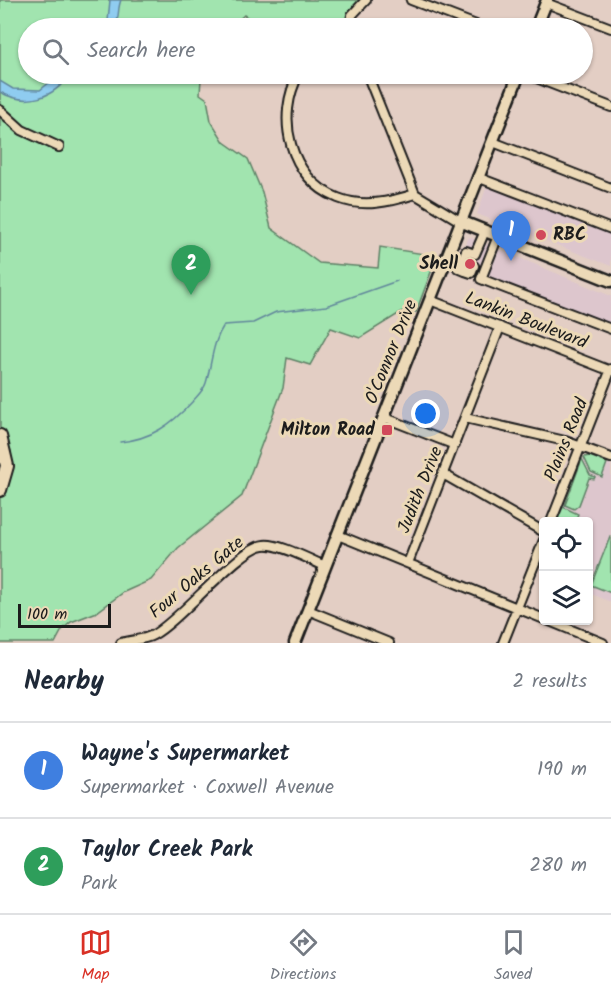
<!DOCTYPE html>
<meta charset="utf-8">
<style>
body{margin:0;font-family:Kalam,sans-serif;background:#f2f2f3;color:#1f2937}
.controls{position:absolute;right:18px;bottom:18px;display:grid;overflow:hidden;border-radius:6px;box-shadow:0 2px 4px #0004}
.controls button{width:54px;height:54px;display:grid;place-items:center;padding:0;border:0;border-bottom:2px solid #e0e1e3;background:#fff;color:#1f2937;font:30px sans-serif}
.scale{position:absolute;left:18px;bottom:15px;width:93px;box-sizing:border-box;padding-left:6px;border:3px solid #1c1c1c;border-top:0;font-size:16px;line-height:21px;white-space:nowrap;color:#1c1c1c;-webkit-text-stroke:4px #ecd9b7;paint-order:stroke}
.you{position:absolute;left:426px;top:414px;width:21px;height:21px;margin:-15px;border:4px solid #fff;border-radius:50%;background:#1a73e8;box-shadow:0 0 0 9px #1a73e833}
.badge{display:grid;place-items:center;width:39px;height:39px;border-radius:50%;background:#d93025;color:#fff;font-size:20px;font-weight:700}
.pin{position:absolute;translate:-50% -50px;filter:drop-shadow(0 2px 3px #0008)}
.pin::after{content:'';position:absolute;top:32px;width:21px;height:18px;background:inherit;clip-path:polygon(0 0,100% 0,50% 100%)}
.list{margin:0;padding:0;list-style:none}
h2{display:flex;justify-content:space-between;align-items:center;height:78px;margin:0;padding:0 24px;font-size:26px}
h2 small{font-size:20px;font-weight:400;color:#747a83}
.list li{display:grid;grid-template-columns:39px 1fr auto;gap:18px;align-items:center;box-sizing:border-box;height:96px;padding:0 24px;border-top:2px solid #e0e1e3}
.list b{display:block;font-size:22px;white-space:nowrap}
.list p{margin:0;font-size:20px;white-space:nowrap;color:#747a83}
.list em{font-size:20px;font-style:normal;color:#747a83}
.icon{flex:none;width:33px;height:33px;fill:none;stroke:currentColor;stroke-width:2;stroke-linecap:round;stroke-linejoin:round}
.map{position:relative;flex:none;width:611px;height:643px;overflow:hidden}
.search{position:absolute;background:#fff;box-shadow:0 2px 4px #0004;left:18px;right:18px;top:18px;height:66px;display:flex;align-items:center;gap:15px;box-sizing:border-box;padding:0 21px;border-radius:33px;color:#747a83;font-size:22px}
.sheet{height:270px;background:#fff}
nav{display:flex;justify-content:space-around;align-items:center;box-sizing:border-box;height:84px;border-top:2px solid #e0e1e3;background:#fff;font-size:16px;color:#747a83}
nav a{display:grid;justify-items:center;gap:3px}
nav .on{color:#d93025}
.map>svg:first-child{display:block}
.built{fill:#ddc6cd}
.green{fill:#a1e4af;stroke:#5e8066;stroke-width:1.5}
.water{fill:#8fccf0;stroke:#61869b;stroke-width:1.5}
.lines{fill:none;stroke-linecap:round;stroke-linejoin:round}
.stream{stroke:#61869b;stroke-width:1.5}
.minor-casing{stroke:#1c1c1c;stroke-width:12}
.major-casing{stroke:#1c1c1c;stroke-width:15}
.highway-casing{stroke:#1c1c1c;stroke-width:16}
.minor{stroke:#ecd9b7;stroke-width:8}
.major{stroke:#ecd9b7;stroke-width:10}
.highway{stroke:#ecd9b7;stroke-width:12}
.poi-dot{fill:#d1495b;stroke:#ecd9b7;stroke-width:2}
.labels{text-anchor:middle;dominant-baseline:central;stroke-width:6;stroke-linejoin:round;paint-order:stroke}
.poi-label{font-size:18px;font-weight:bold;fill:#1c1c1c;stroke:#ecd9b7;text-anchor:end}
.street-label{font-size:18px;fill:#1c1c1c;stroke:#ecd9b7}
</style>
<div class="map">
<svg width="611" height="643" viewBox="0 0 611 643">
<rect width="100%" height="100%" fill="#e3cec4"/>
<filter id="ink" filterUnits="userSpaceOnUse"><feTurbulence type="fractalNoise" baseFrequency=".0167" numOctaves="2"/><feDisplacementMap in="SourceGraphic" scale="12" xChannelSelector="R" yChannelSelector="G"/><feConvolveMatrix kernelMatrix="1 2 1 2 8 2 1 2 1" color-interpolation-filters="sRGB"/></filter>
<g filter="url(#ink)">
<path class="built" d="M488 183 611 233V266L477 214Z
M469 237 611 296V328L455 268Z
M591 456 611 464V602L589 593 588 522H557L582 459Z"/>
<path class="green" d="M0 0H359L349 11 343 28H263L244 15 230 28H28V74H207L201 79 200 94 207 99 211 121 224 142 248 159 262 192 271 228 319 263 378 268 380 247 437 256 416 312 403 311 360 338 331 328 310 365 287 358 283 388 242 496 178 548 151 580 124 592 97 612 71 622 62 630 55 643H0V498L12 466 11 451 0 428Z
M590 456 607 463 602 477 591 472 584 457Z
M582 459 590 475 595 477 594 479 589 478 579 505 574 509 565 505Z
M563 507 578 514 575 521H557Z
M610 537 611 538V593L591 585Z"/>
<path class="water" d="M110 0H121C117 9 120 20 114 28H100L108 21Z
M60 74H70C54 98 27 107 0 92V81L13 89 40 90Z"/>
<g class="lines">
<path class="stream" d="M120 442C151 439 171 425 192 402 197 396 204 390 206 383 212 363 212 343 224 325L253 323 276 312 326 306 397 281"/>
<defs>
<path id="minor" d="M411 0 484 28
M546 3 611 28
M350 28 352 15 366 0
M299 74C275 116 289 179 338 198 363 208 390 202 415 194
M367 74 415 194 460 221
M526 74 611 107
M0 110 22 130 59 147
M493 142 611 188
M477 177 611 229
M498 236 481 279 611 329
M475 254 485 231
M468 264 465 271 471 273 474 266
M465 271 458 268 466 251 472 253
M430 300 611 371
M383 417 455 445
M465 418 565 441 611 458
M443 474 544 532
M551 522 611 369
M338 535 544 619
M408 563 500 327
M308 610 389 643
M547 620 603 643
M121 643C131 640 144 640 153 635 181 620 240 547 264 545 279 543 310 560 325 566
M503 643 544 540"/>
<path id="major" d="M536 28 547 0
M460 221 611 281
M295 643 519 74"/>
<path id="highway" d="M0 436 7 466 0 490"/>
</defs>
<use href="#minor" class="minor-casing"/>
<use href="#major" class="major-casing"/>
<use href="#highway" class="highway-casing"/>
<use href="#minor" class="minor"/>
<use href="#major" class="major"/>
<use href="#highway" class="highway"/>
</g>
</g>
<g class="poi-dot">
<circle cx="541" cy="235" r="6"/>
<circle cx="470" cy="264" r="6"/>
<rect x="381" y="424" width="12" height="12" rx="3"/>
</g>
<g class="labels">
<g class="poi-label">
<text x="553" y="235" text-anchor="start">RBC</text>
<text x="458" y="264">Shell</text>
<text x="375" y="430">Milton Road</text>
</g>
<g class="street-label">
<text transform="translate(526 321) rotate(21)">Lankin Boulevard</text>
<text transform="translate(392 352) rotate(-68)">O'Connor Drive</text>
<text transform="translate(567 440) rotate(-68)">Plains Road</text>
<text transform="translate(421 490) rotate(-68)">Judith Drive</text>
<text transform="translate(197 578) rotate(-40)">Four Oaks Gate</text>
</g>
</g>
</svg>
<div class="controls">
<button><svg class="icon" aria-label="locate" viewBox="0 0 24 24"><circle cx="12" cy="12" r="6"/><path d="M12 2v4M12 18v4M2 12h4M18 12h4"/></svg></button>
<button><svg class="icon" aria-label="layers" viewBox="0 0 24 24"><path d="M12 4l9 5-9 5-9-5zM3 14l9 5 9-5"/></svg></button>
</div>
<div class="scale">100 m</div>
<div class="you"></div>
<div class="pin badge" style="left:511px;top:261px;background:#3f7fe0">1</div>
<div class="pin badge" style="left:191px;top:295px;background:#2e9e5b">2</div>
<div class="search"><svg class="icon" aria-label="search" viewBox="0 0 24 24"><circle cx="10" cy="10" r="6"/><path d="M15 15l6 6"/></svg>Search here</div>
</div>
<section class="sheet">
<h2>Nearby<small>2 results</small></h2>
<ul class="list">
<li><span class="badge" style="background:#3f7fe0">1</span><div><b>Wayne's Supermarket</b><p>Supermarket · Coxwell Avenue</p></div><em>190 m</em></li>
<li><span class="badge" style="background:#2e9e5b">2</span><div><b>Taylor Creek Park</b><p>Park</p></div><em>280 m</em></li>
</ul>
</section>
<nav>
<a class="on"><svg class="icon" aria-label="map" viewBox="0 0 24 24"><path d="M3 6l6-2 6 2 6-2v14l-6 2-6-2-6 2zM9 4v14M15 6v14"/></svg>Map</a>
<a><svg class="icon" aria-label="directions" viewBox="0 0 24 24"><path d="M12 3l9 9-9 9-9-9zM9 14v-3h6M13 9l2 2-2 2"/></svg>Directions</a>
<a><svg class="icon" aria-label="saved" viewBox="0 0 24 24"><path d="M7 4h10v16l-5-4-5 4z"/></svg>Saved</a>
</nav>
